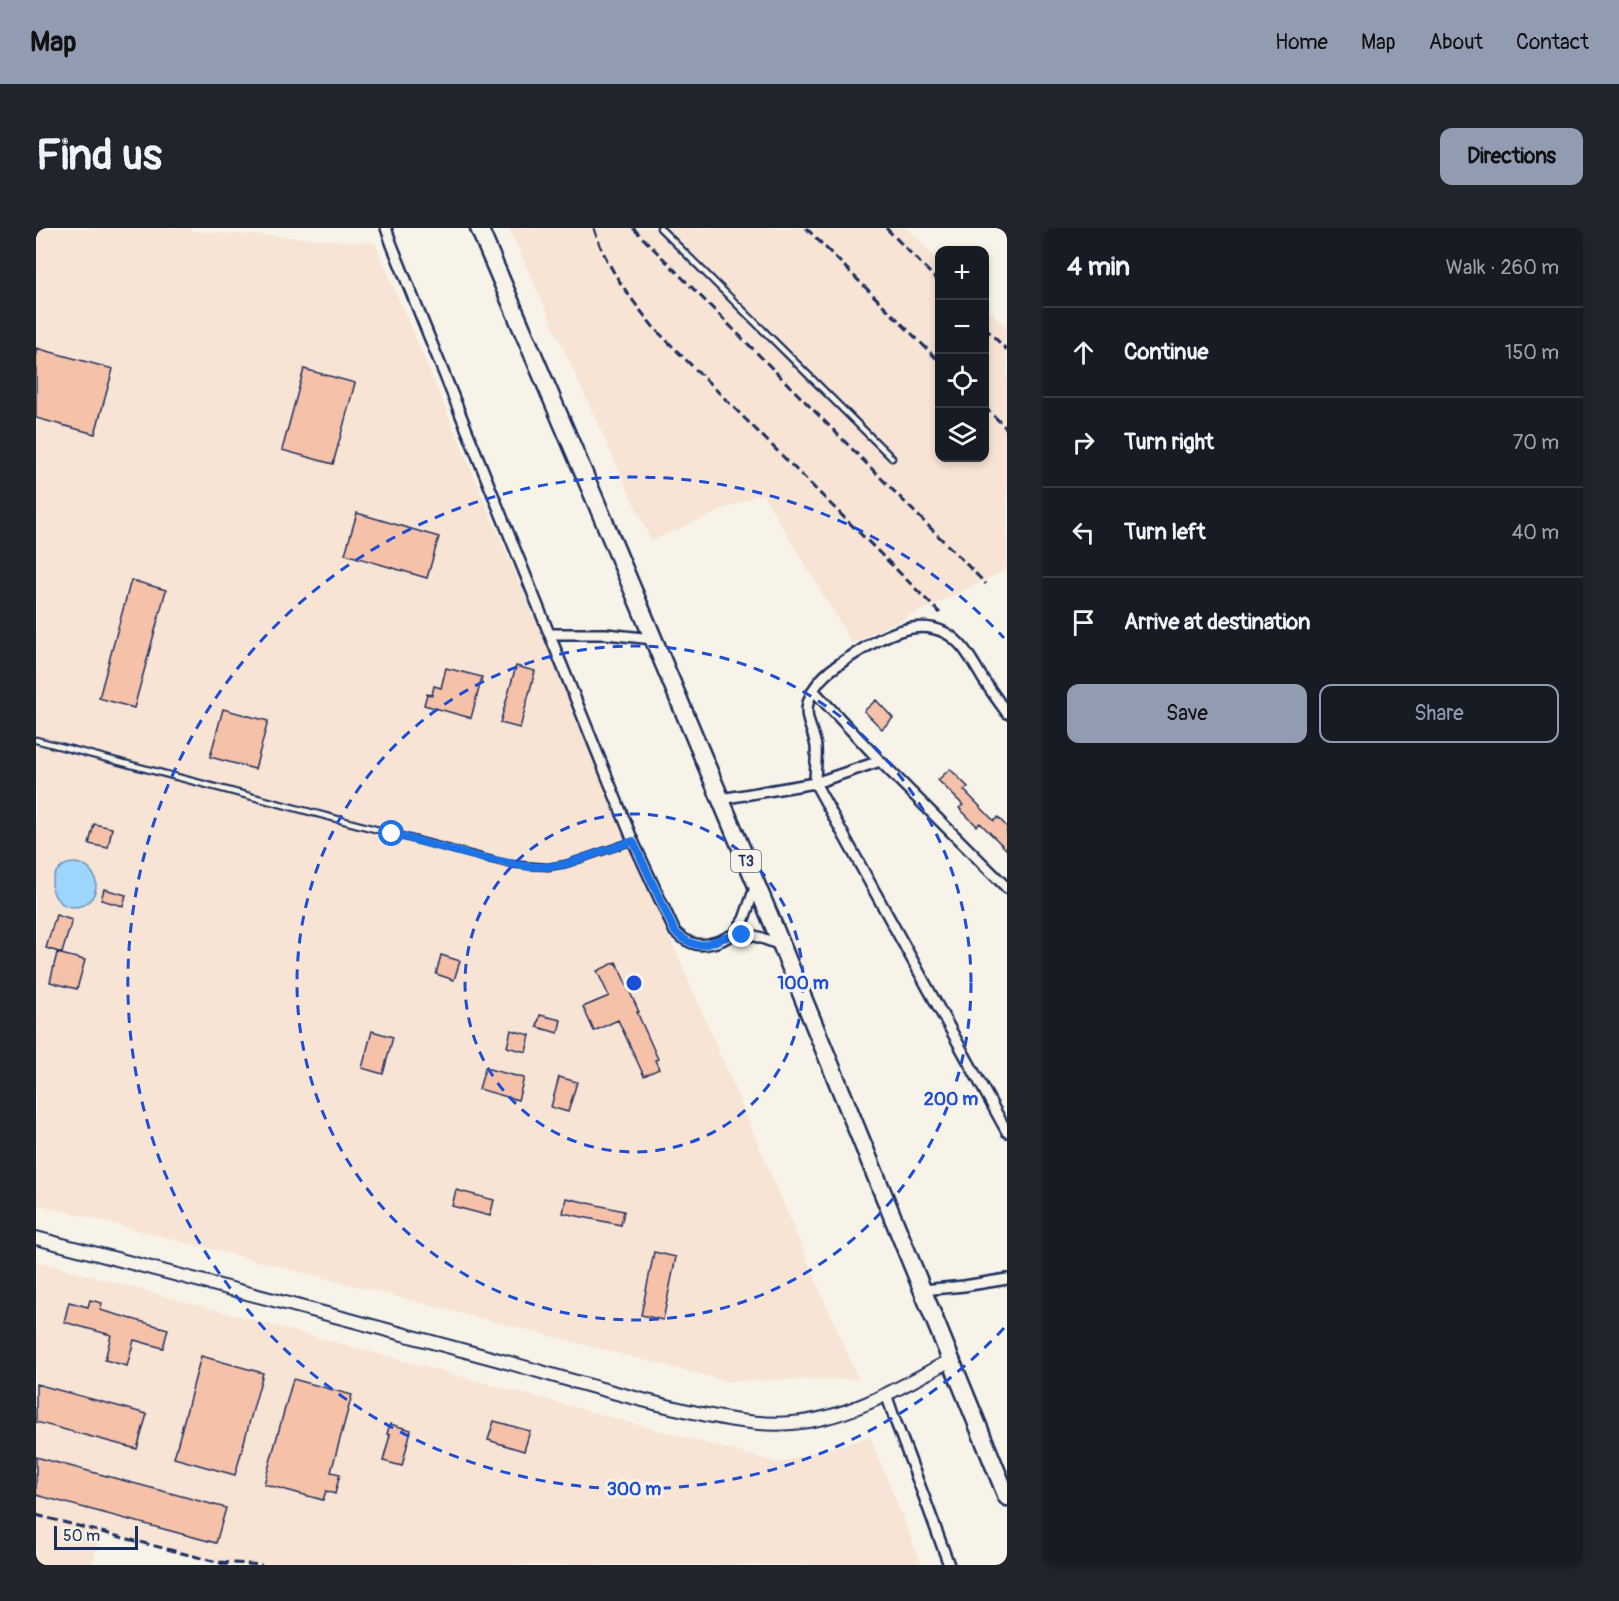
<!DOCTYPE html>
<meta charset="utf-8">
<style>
body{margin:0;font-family:Pangolin,sans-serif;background:#20242c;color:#f1f3f6}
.controls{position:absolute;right:18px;top:18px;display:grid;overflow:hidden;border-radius:12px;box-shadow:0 3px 9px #0003}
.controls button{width:54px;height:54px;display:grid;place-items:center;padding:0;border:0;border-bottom:2px solid #363941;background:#171b24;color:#f1f3f6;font:30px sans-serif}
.scale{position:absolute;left:18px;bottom:15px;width:84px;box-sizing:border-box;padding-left:6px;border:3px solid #1b2f5e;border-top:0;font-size:16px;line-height:21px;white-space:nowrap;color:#1b2f5e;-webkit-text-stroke:4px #f7f3e8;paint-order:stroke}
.stop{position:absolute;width:18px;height:18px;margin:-14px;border:4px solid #1a73e8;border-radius:50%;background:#fff}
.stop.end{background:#1a73e8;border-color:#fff;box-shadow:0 2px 6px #0008}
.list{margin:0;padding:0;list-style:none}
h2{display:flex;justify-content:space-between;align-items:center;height:78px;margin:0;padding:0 24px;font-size:26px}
h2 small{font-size:20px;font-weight:400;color:#9ea1a6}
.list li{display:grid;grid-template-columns:39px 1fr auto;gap:18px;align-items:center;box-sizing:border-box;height:90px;padding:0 24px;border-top:2px solid #363941}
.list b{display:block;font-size:22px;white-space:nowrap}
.list em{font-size:20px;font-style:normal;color:#9ea1a6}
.actions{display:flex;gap:12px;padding:18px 24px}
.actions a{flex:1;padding:14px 0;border:2px solid #919bb2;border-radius:12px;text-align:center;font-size:21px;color:#919bb2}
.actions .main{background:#919bb2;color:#111}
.icon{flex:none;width:33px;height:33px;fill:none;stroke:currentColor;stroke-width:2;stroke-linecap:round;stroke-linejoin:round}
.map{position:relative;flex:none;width:971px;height:1337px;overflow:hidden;border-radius:12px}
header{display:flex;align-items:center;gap:36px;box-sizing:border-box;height:84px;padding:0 30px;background:#919bb2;color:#111}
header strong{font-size:28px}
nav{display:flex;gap:33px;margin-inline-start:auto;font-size:21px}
.intro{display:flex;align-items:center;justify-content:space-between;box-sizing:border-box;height:144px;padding:0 36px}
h1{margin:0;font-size:42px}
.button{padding:15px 27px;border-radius:12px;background:#919bb2;color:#111;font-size:21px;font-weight:700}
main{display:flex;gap:36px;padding:0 36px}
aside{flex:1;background:#171b24;border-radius:12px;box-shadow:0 3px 9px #0003}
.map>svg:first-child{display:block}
.built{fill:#f7e4d5}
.water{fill:#9dd6fd;stroke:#6993bd;stroke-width:1.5}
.building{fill:#f6c1a9;stroke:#1b2f5e;stroke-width:1.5}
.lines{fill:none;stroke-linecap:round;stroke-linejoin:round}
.lane-casing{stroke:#1b2f5e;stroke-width:9}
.street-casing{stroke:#1b2f5e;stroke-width:14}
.secondary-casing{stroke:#1b2f5e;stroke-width:16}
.highway-casing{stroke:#1b2f5e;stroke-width:21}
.lane{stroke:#f7f3e8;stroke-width:4.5}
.street{stroke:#f7f3e8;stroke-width:9}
.secondary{stroke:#f7f3e8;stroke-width:12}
.highway{stroke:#f7f3e8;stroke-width:16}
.rail{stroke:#1b2f5e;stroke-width:3;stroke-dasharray:9 4.5;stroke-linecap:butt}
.route{stroke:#1a73e8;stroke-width:8}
.ring{fill:none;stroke:#1d4ed8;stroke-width:3;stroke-dasharray:10 8}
.labels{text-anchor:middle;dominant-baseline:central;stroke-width:6;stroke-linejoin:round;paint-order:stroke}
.shield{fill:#f7f3e8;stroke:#5d6a87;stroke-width:1.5}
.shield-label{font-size:14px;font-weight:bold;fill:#1b2f5e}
.centre{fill:#1d4ed8;stroke:#f7f3e8;stroke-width:3}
.ring-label{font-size:18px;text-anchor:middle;font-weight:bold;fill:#1d4ed8;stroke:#f7f3e8;stroke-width:6;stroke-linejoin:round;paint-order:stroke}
</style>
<header>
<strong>Map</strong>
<nav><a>Home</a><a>Map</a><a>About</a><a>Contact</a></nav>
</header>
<div class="intro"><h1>Find us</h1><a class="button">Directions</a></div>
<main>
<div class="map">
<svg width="971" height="1337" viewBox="0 0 971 1337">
<rect width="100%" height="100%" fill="#f7f3e8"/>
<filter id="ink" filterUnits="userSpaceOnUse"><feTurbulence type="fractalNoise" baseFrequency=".0167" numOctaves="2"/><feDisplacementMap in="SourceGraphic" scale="12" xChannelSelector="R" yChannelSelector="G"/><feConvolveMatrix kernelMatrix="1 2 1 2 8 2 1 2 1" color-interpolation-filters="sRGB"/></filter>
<g filter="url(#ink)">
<path class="built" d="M0 0H155L156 3 339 15 822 1151 690 1153 0 976Z
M473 0H871L903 33V230H948L949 78 971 100V342L816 415 726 265 615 313Z
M0 1033 743 1235 834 1209 886 1337H192L65 1303 56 1337H0Z"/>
<path class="water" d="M16 657a22 22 0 1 1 44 0a22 22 0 1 1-44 0Z"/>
<path class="building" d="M0 120 77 141 59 206 0 190Z
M268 141 319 155 297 236 246 222Z
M321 285 403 309 391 350 309 326Z
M95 352 130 362 98 480 63 470Z
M480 438 499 443 484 500 464 495Z
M410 440 446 449 435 490 388 477 391 466 396 467 398 458 405 460Z
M840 472 857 490 846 501 828 483Z
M187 481 232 493 219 541 174 529Z
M914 541 932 559 928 562 958 593 962 589 971 599V622L944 595 941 598 923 580 927 577 902 552Z
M58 596 76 600 72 620 53 616Z
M68 661 90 667 87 678 65 672Z
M20 687 36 692 26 725 10 720Z
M21 725 49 732 41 761 14 754Z
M405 727 424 733 418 752 400 746Z
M580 734 603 784H601L622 831 619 832 623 841 608 848 582 792 558 803 547 779 573 768 561 743Z
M504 787 525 792 522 805 501 799Z
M475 802 494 807 490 824 471 819Z
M336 803 357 809 347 846 326 840Z
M449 840 488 850 482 872 443 861Z
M523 849 541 854 532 884 515 879Z
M420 962 458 972 454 988 416 978Z
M530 970 588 983 585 997 527 985Z
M618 1024 640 1029 627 1092 605 1087Z
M54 1072 66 1075 64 1082 132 1101 127 1120 98 1112 91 1138 69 1132 75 1107 28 1094 33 1074 52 1079Z
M165 1128 227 1145 199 1247 138 1230Z
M257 1151 316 1167 295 1244 304 1246 299 1266 290 1263 287 1272 228 1256Z
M0 1156 111 1186 101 1221 0 1194Z
M458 1193 494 1203 488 1223 452 1212Z
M354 1196 375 1202 366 1238 347 1233 354 1207 351 1206Z
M0 1229 190 1280 180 1315 0 1267Z"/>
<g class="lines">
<defs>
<path id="lane" d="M624 0 856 230
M0 512 472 636 512 639 530 636 597 613"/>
<path id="street" d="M350 0 356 17 597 613 639 704C654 718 666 720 686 712 690 710 694 707 699 707 714 704 731 712 744 717
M514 406H570L617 411
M777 462 844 533 971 660
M844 533 779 555C779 543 781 531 780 519 778 503 768 491 772 475 779 449 801 437 822 424 854 403 898 382 928 421 935 430 941 441 947 451 955 463 963 474 971 485
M685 571 779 555 971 904
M698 707 708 691 720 657
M887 1062 928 1058 971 1051
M850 1166 859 1192 890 1274 913 1337"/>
<path id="secondary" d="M0 1010C154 1050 309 1090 463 1132 524 1149 585 1168 648 1182 683 1190 720 1198 756 1195 814 1191 866 1158 915 1132"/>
<path id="highway" d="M443 0 560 274 734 689 971 1269"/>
</defs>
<use href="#lane" class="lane-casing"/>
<use href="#street" class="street-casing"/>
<use href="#secondary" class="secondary-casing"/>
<use href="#highway" class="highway-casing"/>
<use href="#lane" class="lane"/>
<use href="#street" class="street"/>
<use href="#secondary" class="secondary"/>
<use href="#highway" class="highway"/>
<path class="rail" d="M558 0C569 38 595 71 619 101L904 385
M597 0 950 356
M770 0 903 133
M850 0 903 54
M948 99 971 122
M948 178 971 201
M0 1287 192 1337
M184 1334 226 1337"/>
</g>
</g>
<g class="lines" filter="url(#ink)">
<path class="route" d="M356 606 445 630 494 639H512L530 636 597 613 639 704C670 732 676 706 706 707"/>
</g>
<g class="ring">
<circle cx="598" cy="755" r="169"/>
<circle cx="598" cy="755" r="337"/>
<path d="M968 1100A506 506 0 1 1 968 410"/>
</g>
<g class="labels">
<rect class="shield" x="695" y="622" width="30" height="22" rx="4.5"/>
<g class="shield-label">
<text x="710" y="633">T3</text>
</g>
</g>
<circle cx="598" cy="755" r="9" class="centre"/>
<g class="ring-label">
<text x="767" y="761">100 m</text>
<text x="915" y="877">200 m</text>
<text x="598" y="1267">300 m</text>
</g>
</svg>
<div class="controls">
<button>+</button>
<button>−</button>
<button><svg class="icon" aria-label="locate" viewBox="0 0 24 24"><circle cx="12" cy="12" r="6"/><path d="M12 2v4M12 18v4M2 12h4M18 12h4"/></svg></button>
<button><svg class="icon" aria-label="layers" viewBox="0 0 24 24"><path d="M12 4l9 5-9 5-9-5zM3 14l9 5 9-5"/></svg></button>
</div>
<div class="scale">50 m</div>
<div class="stop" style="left:356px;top:606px"></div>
<div class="stop end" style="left:706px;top:707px"></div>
</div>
<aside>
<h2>4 min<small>Walk · 260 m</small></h2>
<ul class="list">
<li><svg class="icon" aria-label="ahead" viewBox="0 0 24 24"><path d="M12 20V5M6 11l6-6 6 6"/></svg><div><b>Continue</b></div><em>150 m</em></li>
<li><svg class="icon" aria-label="right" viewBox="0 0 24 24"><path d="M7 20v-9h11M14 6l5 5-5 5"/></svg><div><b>Turn right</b></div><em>70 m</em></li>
<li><svg class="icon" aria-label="left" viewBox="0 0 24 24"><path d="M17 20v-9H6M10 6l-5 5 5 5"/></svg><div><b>Turn left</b></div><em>40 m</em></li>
<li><svg class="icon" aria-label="arrive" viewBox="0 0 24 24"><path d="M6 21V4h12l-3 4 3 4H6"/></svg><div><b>Arrive at destination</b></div></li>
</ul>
<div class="actions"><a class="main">Save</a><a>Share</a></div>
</aside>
</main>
